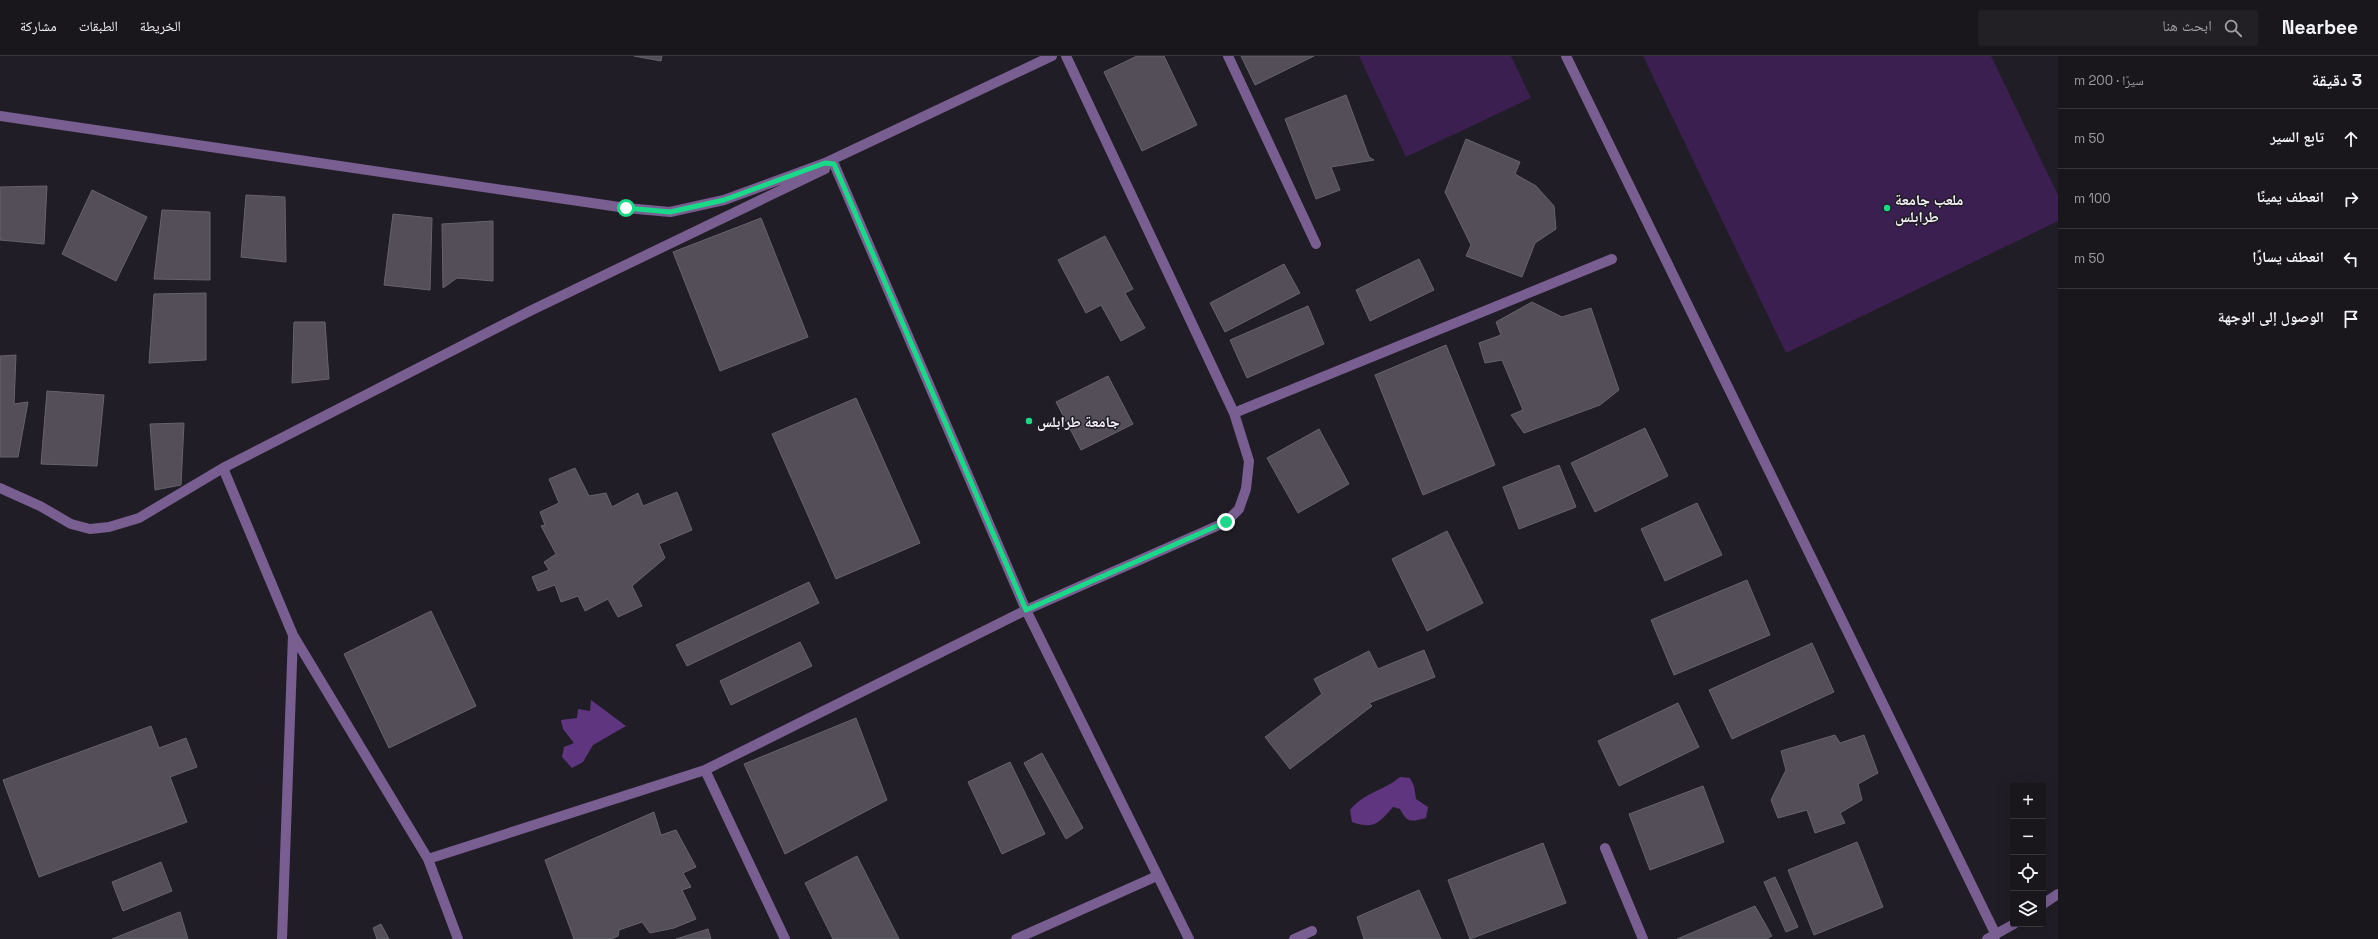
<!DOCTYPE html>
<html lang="ar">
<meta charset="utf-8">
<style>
body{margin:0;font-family:"Space Grotesk","Noto Naskh Arabic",sans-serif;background:#221f25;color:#f1f3f6;direction:rtl}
.controls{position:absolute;right:12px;bottom:12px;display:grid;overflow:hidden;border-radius:4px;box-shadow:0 4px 16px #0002}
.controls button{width:36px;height:36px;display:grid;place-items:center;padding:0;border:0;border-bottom:1px solid #37353b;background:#19161c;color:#f1f3f6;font:20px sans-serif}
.stop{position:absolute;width:12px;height:12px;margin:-9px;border:3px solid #1ad988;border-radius:50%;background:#fff}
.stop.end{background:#1ad988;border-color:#fff;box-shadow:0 1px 4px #0008}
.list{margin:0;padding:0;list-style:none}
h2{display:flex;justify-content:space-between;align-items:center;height:52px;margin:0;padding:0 16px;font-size:17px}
h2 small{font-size:13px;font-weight:400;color:#9f9fa3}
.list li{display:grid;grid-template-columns:26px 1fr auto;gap:12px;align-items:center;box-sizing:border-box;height:60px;padding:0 16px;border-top:1px solid #37353b}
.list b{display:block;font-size:15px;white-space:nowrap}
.list em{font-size:13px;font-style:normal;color:#9f9fa3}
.icon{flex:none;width:22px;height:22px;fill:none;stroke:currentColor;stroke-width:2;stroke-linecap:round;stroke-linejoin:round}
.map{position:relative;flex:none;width:2058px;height:883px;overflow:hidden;direction:ltr}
header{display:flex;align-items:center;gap:24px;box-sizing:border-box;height:56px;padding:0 20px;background:#19161c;border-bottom:1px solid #37353b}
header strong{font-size:19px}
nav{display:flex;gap:22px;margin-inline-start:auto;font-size:14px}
.search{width:280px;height:36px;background:#221f25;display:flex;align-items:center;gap:10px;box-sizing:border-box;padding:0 14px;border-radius:4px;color:#9f9fa3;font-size:15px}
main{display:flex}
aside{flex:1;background:#19161c}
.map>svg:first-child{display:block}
.green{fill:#3b1f51}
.water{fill:#5f3580}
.building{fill:#534e58;stroke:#67626c}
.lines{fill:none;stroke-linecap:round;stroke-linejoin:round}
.minor{stroke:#795e91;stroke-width:10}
.route{stroke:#1ad988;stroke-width:5}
.poi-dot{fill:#1ad988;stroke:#211d26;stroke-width:1.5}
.labels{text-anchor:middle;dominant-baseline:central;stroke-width:3;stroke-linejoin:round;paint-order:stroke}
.poi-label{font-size:15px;font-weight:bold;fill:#f3f0f6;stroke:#211d26;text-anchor:start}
</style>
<header>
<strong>Nearbee</strong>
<div class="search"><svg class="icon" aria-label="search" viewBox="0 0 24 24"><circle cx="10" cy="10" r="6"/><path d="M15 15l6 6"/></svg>ابحث هنا</div>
<nav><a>الخريطة</a><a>الطبقات</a><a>مشاركة</a></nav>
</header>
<main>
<aside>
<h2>3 دقيقة<small>سيرًا · 200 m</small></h2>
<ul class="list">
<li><svg class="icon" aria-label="ahead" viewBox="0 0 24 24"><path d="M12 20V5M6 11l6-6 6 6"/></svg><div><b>تابع السير</b></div><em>50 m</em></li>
<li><svg class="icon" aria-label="right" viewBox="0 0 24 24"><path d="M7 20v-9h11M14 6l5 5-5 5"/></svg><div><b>انعطف يمينًا</b></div><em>100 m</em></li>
<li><svg class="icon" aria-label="left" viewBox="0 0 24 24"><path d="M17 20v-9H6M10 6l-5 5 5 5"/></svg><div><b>انعطف يسارًا</b></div><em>50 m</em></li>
<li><svg class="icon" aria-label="arrive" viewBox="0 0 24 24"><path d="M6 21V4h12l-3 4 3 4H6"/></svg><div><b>الوصول إلى الوجهة</b></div></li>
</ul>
</aside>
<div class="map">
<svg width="2058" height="883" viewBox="0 0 2058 883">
<rect width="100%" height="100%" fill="#211d26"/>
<path class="green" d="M1359 0H1511L1531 42 1406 101Z
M1643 0H1991L2058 139V165L1786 297Z"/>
<path class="water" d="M591 644 626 670 593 689 583 706 572 712 562 701 564 691 574 687 563 673 561 664 577 662 578 653 590 655Z
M1400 721 1410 722 1414 730 1416 743 1428 751 1426 762C1411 766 1407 767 1400 753L1393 751C1379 767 1374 774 1352 766L1350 754C1363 737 1385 734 1400 721Z"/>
<path class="building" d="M634 0H662L661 5Z
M1137 0H1164L1197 69 1142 95 1104 16Z
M1241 0H1314L1255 29Z
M1346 39 1369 101 1374 104 1331 111 1340 134 1316 143 1285 63Z
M1466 83 1520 106 1515 118 1536 130 1554 150 1556 173 1535 187 1522 221 1466 200 1471 189 1445 136Z
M47 130 44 188 0 184V131Z
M92 134 147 161 116 225 62 198Z
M246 139 285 141 286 206 241 201Z
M162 154 210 156V224L154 223Z
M393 158 432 162 430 234 384 229Z
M761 162 808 281 720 315 673 196Z
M493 165V225L457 222 443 232 442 168Z
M1105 180 1133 233 1125 237 1145 272 1121 285 1101 249 1086 257 1058 204Z
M1419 203 1434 234 1370 265 1356 234Z
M1284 208 1300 237 1225 276 1210 247Z
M206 237V304L149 307 154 238Z
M1532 246 1562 261 1591 252 1619 334 1600 349 1524 377 1511 359 1523 354 1502 304 1485 307 1479 287 1501 279 1496 266Z
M1308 250 1324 288 1247 322 1230 284Z
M294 266H325L329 323 292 327Z
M1446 289 1495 409 1423 439 1375 319Z
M16 299 14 348 28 346 18 401H0V300Z
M1108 320 1133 368 1081 394 1056 346Z
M47 335 104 339 97 410 41 408Z
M856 342 920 487 836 523 772 378Z
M184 367 181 429 155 434 150 368Z
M1645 372 1668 420 1595 456 1571 407Z
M1319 373 1349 428 1298 457 1267 402Z
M1559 409 1576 451 1519 473 1503 431Z
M575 412 589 440 606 437 612 451 638 437 643 450 677 436 692 474 659 488 665 502 632 530 642 550 618 561 608 543 585 555 578 540 561 546 555 529 538 535 532 521 549 514 544 506 556 498 541 470 545 469 540 456 559 447 549 423Z
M1697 447 1722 499 1665 525 1641 473Z
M1447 475 1483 547 1427 575 1392 503Z
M1747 524 1770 579 1674 619 1651 564Z
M809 526 819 547 687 610 676 589Z
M431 555 476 650 389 692 344 598Z
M800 586 812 610 731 649 720 625Z
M1812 587 1834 636 1732 683 1709 634Z
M1424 594 1435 621 1369 647 1372 650 1290 713 1265 681 1322 638 1314 623 1369 595 1378 613Z
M1678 647 1699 691 1619 730 1598 685Z
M856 662 887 744 785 798 744 708Z
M151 670 159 692 186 682 197 711 170 721 187 766 39 821 3 724Z
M1835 679 1840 687 1864 679 1878 717 1858 728 1862 744 1840 757 1845 767 1815 777 1807 754 1778 762 1771 744 1786 714 1781 695Z
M1042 697 1083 772 1066 783 1024 707Z
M1010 706 1045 778 1002 798 968 726Z
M1703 730 1724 786 1650 814 1629 758Z
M654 756 661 779 676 774 696 811 683 817 691 831 682 834 696 863 674 872 650 877 642 866 619 874 618 880 611 883H574L545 804Z
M1857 786 1883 851 1814 879 1788 814Z
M1543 787 1566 847 1470 883 1448 824Z
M857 800 899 883H833L805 827Z
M161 806 172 835 123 855 112 826Z
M1775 821 1798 871 1786 876 1764 826Z
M1419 834 1441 883H1364L1357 861Z
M1755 850 1772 880 1766 883H1677Z
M180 856 188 883H112L177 857Z
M381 868 389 883H377L373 872Z
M708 873 711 883H676Z"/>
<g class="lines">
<path class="minor" d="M1228 0 1316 188
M1566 0 1996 879
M0 60 626 152 670 156 724 144 825 107 1052 0
M825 107 834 108 1026 554 1189 883
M1234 357 1612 203
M223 412 293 579 428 803 458 883
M0 432 40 450 71 468 90 473 109 471 139 462 223 412 530 255 825 113
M705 714 785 883
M1605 792 1643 883
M428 803 705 714 1026 554 1226 466 1239 453 1246 433 1249 405 1234 357 1066 0
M2043 848 2058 838
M282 883 293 579
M1016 883 1157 820
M1294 883 1312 875
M1987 883 2014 868"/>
</g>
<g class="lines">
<path class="route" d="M626 152 670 156 724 144 825 107 834 108 1026 554 1226 466"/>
</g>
<g class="poi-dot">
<circle cx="1887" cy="152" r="4"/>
<circle cx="1029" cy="365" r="4"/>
</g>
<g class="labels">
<g class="poi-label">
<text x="1895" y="143">ملعب جامعة<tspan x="1895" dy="17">طرابلس</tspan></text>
<text x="1037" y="365">جامعة طرابلس</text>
</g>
</g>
</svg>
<div class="controls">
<button>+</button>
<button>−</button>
<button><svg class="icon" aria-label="locate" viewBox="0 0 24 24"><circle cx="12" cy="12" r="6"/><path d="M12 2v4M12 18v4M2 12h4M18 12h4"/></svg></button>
<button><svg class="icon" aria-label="layers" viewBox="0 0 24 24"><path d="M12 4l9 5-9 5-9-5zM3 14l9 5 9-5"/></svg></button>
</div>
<div class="stop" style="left:626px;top:152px"></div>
<div class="stop end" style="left:1226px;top:466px"></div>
</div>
</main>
